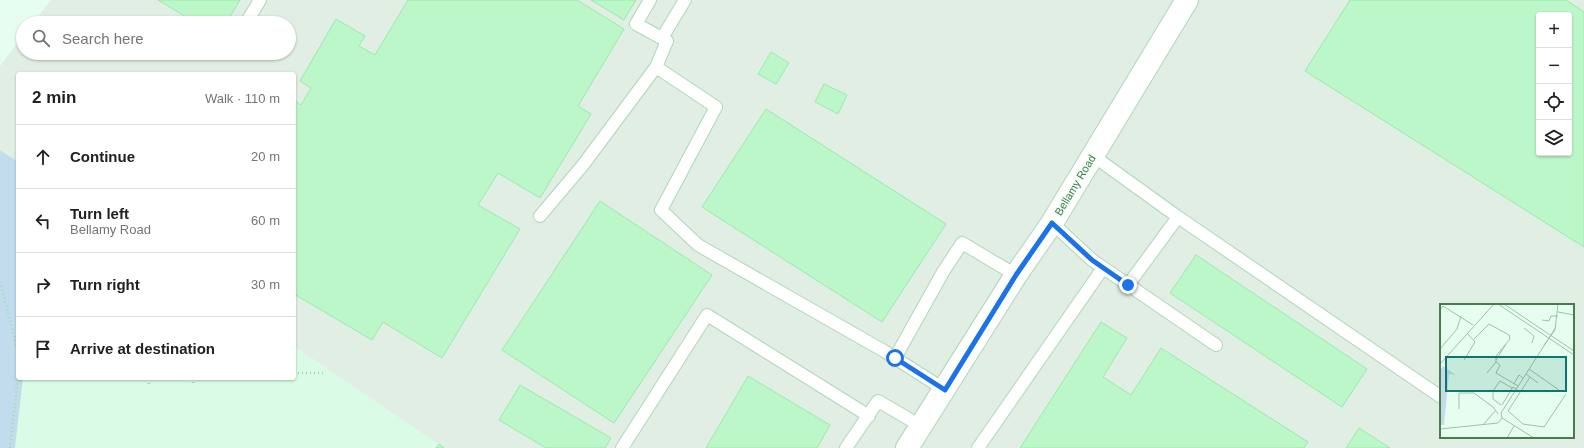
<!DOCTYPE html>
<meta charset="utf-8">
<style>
body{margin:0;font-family:Arial,sans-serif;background:#f6f6f6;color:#202124}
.controls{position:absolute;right:12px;top:12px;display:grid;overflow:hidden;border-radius:4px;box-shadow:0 1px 3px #0004}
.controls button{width:36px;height:36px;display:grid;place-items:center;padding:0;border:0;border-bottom:1px solid #e0e0e0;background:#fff;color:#202124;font:20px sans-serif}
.stop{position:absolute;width:12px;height:12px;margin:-9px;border:3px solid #1a73e8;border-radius:50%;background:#fff}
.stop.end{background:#1a73e8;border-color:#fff;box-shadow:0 1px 4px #0008}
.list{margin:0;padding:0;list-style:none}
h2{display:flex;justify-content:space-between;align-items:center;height:52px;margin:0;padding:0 16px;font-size:17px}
h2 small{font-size:13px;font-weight:400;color:#757577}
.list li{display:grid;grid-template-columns:26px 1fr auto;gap:12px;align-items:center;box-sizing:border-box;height:64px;padding:0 16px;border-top:1px solid #e0e0e0}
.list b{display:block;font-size:15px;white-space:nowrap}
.list p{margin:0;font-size:13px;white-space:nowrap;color:#757577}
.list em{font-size:13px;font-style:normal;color:#757577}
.icon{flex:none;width:22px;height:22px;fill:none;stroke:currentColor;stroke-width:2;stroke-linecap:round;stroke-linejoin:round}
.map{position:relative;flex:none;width:1584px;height:448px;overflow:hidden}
.search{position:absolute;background:#fff;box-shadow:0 1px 3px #0004;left:16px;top:16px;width:280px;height:44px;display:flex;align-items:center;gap:10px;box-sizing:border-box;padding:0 14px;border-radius:22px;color:#757577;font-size:15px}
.panel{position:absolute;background:#fff;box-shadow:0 1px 3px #0004;left:16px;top:72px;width:280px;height:308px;border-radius:4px}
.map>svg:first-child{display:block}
.residential{fill:#dafce6}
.industrial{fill:#e0eee4;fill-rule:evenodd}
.green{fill:#c2dcee}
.building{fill:#bbf7c8;stroke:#9aeba9;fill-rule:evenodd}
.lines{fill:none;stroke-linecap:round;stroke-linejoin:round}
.service-casing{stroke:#b0d6ba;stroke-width:14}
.minor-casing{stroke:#b0d6ba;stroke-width:24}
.path{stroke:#9ddcaa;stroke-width:2.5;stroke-dasharray:1 3;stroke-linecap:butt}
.service{stroke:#fff;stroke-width:12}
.minor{stroke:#fff;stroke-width:22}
.route{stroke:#1a73e8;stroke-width:5}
.labels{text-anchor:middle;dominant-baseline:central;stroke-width:3;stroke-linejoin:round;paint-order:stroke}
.street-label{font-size:11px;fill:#487b50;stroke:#eefff5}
.inset-road{fill:none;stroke:#9ec2a6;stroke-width:1}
.view{fill:#0f766e;fill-opacity:0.15;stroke:#0f766e;stroke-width:2}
.inset-edge{fill:none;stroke:#487b50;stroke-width:2}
</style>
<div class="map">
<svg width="1584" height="448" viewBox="0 0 1584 448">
<rect width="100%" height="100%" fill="#e6fef0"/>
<path class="residential" d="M294 346 439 444 436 448H15L23 378H294Z"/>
<path class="industrial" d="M51 0H1584V448H436L438 444 294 346V74H18V162L0 150V66L23 36V53H289V23H33ZM1539 15H1569V153H1539ZM1441 305H1573V437H1441Z"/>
<path class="green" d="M0 150 18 162V378H23L15 448H0Z"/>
<path class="building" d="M158 0H240L226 23H219L214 20 212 23H196Z
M408 0H577L624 29 578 106 591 114 540 198 498 173 478 205 520 229 442 358 383 322 372 340 294 294V100L301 105 311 88 300 81 336 19 365 36 359 46 375 55Z
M591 0H636L624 20Z
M1350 0H1566L1584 12V247L1305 71ZM1539 15H1569V153H1539Z
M771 52 789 63 776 84 758 74Z
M824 84 847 95 838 114 815 102Z
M766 109 946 224 882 322 702 207Z
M600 201 712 275 614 423 502 350Z
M1196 255 1367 369 1342 407 1170 293Z
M1101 322 1127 338 1103 377 1131 395 1161 348 1308 442 1304 448H1020Z
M748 376 830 425 817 448H706Z
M520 385 611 438 605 448H546L499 420Z
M1359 428 1390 448H1346Z
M439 444 444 448H436Z"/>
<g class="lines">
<defs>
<path id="service" d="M650 0 636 24 667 41 656 67
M246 23 260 0
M662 38 685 0
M1092 155 1178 217 1441 397
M540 216 583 165 656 67 716 107 661 210 698 245 884 351 945 390
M1052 223 1092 260 1216 345
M1128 285 1178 217
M895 358 943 272 962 243 1016 275
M622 448 707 315 869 416
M846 448 878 401 921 426
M978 448 1103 268"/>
<path id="minor" d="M907 448 1016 275 1052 223 1187 0"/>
</defs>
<use href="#service" class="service-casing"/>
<use href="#minor" class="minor-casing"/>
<path class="path" d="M0 282 18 352
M294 373H326
M193 378V384
M149 384V378
M10 448 18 377"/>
<use href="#service" class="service"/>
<use href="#minor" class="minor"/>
</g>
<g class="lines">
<path class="route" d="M895 358 945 390 1016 275 1052 223 1092 260 1128 285"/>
</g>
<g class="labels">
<g class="street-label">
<text transform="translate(1075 185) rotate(-59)">Bellamy Road</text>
</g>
</g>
<g transform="translate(1440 304)">
<rect width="134" height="134" fill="#e6fef0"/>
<path d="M3 62 16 71 9 70 4 121H0V66Z" fill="#c2dcee"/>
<path class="inset-road" d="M58 0 134 51M64 0 134 47M0 6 3 2 33 21M118 8 134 11M102 16 109 17 111 12H118M84 24 94 32 92 39M34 35 49 20 69 31 70 35 56 52V58M104 41 115 26 118 0M0 45 17 25 21 12M24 56 35 38 27 29M56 56 66 40M0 60 54 0M89 65 119 86M47 69 56 58 60 61 56 69 78 82M86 70 98 79M90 73 68 107 83 120 104 123 126 90M74 80 79 71 83 74M61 101 53 95V87L60 77 72 84M62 101 73 83 76 85M19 105V89H34L53 103 58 110M62 114 61 109 116 23M62 114 94 134M43 121 55 107M0 125 58 119 62 114M67 134 74 122"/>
<path class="view" d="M6 53H126V87H6Z"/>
<rect width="134" height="134" class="inset-edge"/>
</g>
</svg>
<div class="controls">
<button>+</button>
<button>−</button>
<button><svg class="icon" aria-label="locate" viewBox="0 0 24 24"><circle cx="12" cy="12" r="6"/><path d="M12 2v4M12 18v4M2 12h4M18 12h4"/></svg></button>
<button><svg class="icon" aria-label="layers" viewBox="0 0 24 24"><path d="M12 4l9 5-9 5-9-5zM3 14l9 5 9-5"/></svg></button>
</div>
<div class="stop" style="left:895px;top:358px"></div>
<div class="stop end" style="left:1128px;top:285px"></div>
<div class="search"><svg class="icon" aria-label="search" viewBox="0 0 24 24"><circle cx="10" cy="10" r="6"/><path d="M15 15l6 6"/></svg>Search here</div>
<section class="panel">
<h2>2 min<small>Walk · 110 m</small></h2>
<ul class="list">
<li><svg class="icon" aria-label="ahead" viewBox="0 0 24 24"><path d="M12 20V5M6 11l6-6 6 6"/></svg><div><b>Continue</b></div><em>20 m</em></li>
<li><svg class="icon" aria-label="left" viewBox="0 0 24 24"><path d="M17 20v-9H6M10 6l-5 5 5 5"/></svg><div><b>Turn left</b><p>Bellamy Road</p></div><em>60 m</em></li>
<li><svg class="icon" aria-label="right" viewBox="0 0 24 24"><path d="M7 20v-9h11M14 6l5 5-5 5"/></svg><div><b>Turn right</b></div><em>30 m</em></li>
<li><svg class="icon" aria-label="arrive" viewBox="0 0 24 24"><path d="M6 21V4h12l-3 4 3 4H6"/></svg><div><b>Arrive at destination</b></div></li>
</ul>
</section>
</div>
